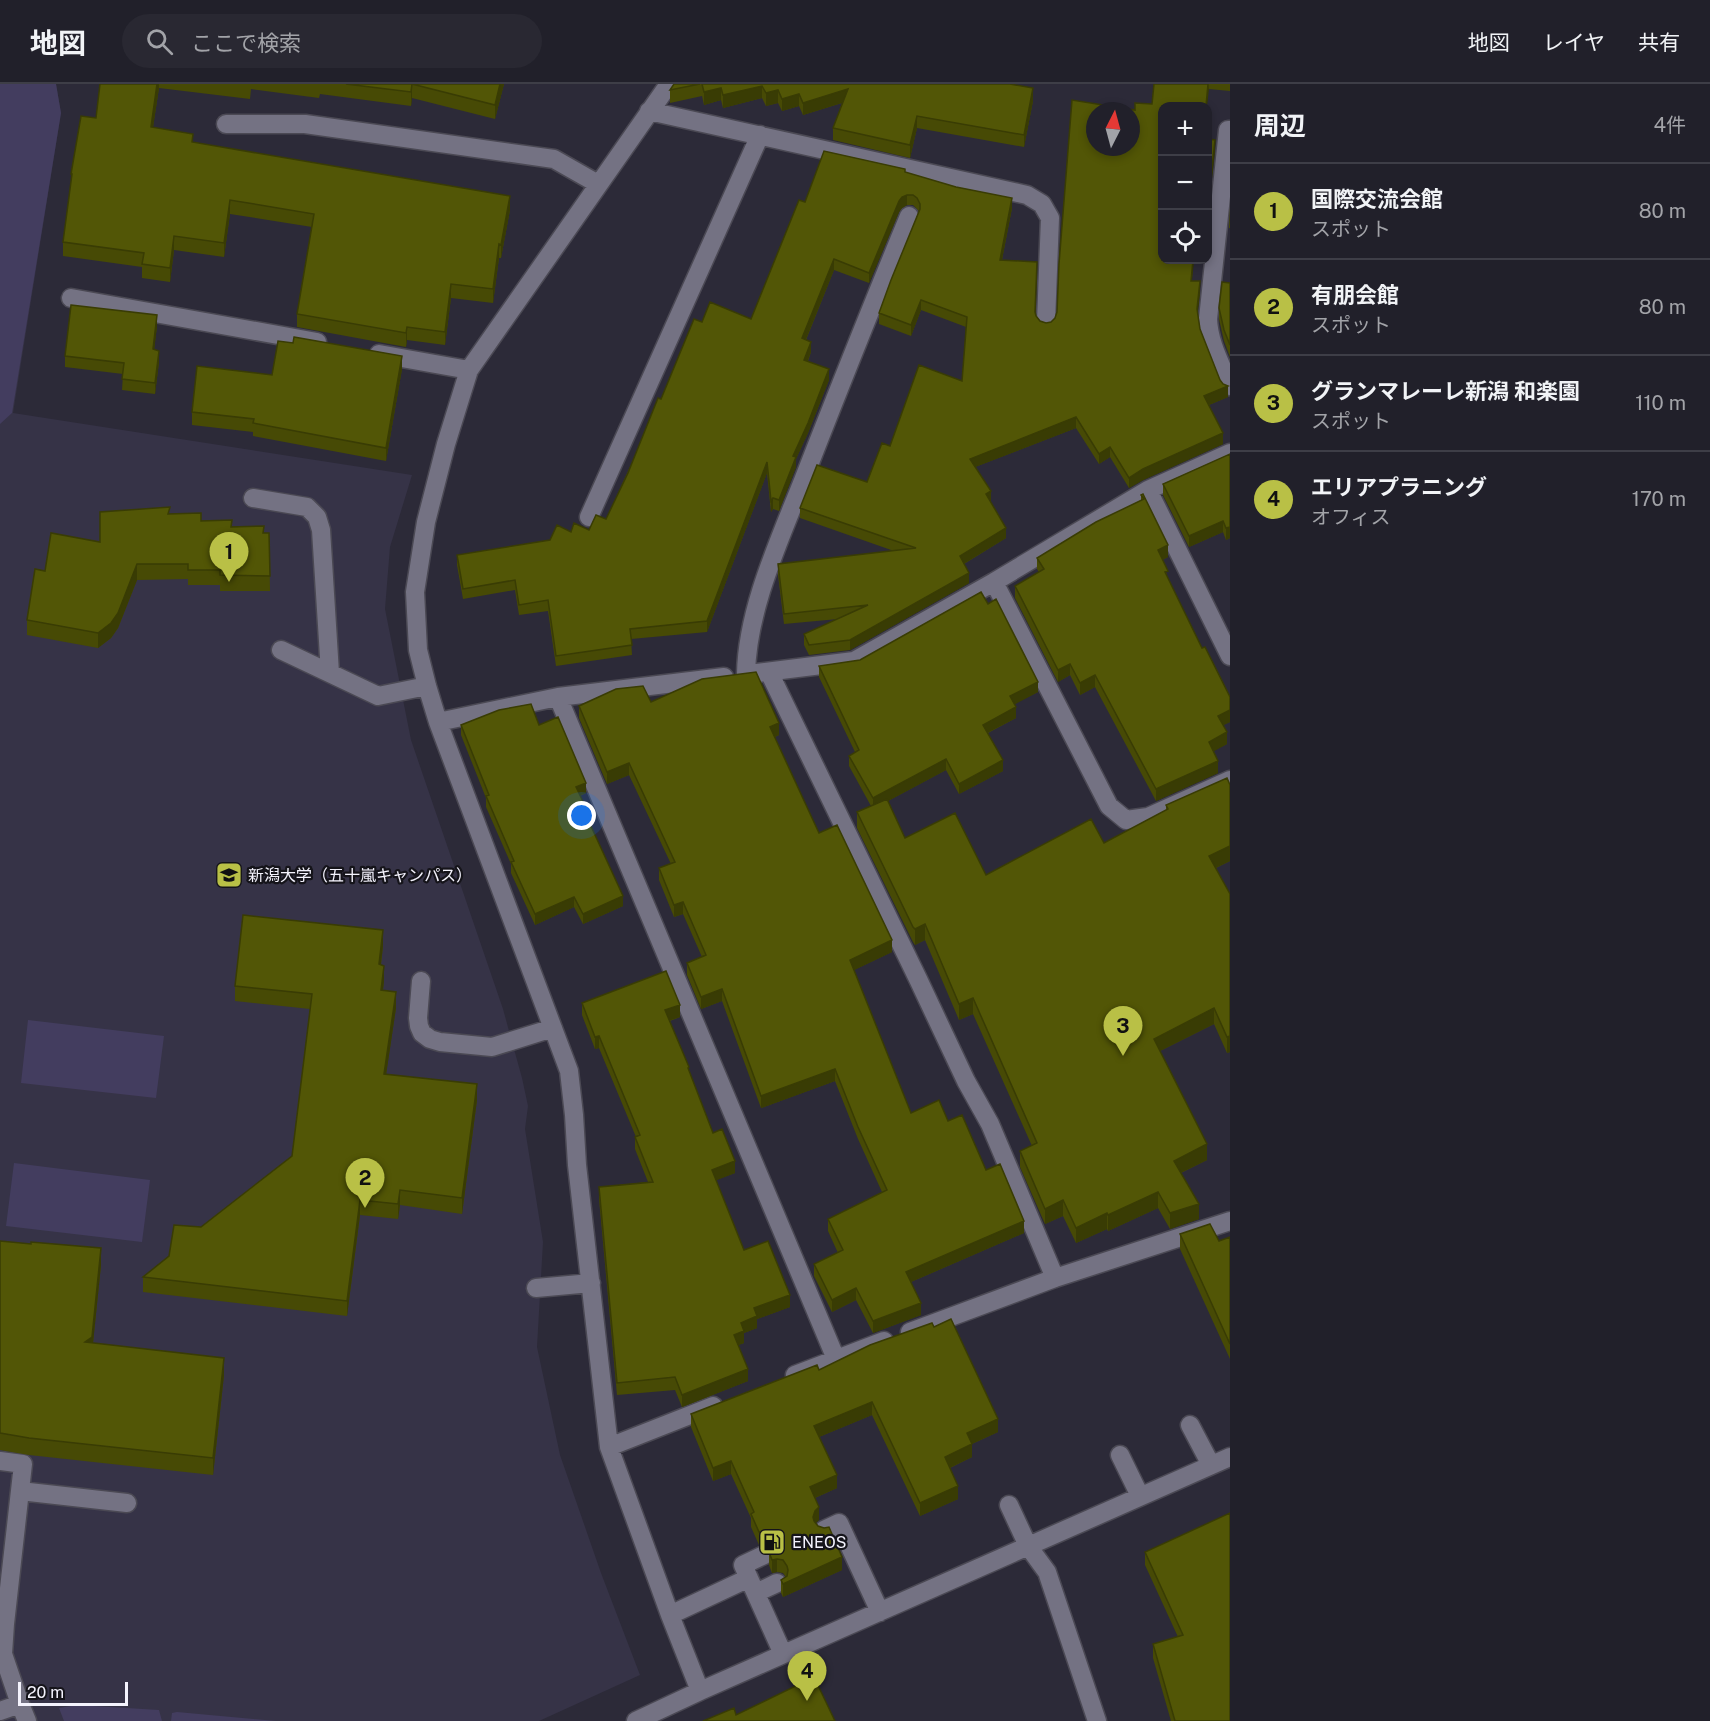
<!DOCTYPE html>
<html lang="ja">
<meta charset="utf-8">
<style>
body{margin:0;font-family:"Public Sans","Noto Sans JP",sans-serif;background:#292832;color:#f1f3f6}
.controls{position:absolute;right:18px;top:18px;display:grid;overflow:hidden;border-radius:12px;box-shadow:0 3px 9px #0003}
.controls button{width:54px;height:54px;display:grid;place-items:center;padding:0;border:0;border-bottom:2px solid #3e3e47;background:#21202a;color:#f1f3f6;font:30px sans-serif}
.compass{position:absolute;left:1086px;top:18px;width:54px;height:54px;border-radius:50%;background:#21202a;box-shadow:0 3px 9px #0003;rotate:6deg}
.scale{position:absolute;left:18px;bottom:15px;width:110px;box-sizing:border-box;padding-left:6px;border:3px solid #f4f3fd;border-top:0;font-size:16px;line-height:21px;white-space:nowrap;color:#f4f3fd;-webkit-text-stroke:4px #15141a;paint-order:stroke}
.you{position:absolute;left:582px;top:732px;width:21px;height:21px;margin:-15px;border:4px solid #fff;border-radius:50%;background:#1a73e8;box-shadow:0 0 0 9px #1a73e833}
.badge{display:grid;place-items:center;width:39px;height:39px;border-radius:50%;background:#b9c046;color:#111;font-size:20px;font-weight:700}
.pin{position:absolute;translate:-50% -50px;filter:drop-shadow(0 2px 3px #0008)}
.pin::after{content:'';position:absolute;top:32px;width:21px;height:18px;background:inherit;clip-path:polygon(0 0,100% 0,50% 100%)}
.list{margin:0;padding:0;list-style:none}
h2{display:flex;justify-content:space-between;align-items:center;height:78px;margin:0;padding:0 24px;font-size:26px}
h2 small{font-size:20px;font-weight:400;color:#a2a3a8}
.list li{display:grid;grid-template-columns:39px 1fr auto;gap:18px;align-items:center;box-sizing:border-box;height:96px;padding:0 24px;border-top:2px solid #3e3e47}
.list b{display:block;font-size:22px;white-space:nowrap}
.list p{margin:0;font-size:20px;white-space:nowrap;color:#a2a3a8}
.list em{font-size:20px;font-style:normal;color:#a2a3a8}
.icon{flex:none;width:33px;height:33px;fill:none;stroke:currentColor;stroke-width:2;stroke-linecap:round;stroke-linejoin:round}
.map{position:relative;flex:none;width:1230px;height:1637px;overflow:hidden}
header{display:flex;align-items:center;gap:36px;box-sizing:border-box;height:84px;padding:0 30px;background:#21202a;border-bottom:2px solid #3e3e47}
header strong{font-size:28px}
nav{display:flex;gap:33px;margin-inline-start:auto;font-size:21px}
.search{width:420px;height:54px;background:#292832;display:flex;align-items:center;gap:15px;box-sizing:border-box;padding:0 21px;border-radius:33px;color:#a2a3a8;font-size:22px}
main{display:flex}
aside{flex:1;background:#21202a}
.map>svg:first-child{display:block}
.built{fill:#363347}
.green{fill:#433d5f}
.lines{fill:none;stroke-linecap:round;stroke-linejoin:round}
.minor-casing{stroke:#4b4954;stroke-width:21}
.minor{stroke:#747283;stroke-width:18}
.wall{fill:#474a05}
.shaded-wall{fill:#393c04}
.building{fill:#525606;stroke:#393c04;stroke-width:1.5;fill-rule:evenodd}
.labels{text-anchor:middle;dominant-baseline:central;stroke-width:4.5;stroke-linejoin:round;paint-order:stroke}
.poi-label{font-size:16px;fill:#f4f3fd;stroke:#15141a;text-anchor:start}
</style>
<header>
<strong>地図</strong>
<div class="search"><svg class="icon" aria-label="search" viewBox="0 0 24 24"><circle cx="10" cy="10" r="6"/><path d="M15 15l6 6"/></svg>ここで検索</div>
<nav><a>地図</a><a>レイヤ</a><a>共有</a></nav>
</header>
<main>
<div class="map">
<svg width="1230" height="1637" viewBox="0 0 1230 1637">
<rect width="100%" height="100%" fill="#2c2a38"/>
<path class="built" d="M0 0H56L61 29 13 329 412 391 390 463 385 525 411 656 503 925 522 994 528 1022 525 1045 543 1158 537 1263 560 1371 601 1489 640 1591 539 1637H0Z"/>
<path class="green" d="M0 0H56L61 29 12 329 0 340Z
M28 936 164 952 156 1014 21 999Z
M14 1079 150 1096 142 1158 6 1142Z
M77 1621 159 1626 162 1637H64L59 1624Z
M177 1628 276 1637H171L172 1629Z"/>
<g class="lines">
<defs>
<path id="minor" d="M669 0 469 286 446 360 426 438 415 508 418 566 427 602 438 638 569 987 574 1031 577 1081 609 1363 670 1531 700 1607
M649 27 1027 111 1042 120 1050 134 1046 238
M226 40H305L554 75 598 100
M1230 46H1228L1208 235C1209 259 1221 280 1230 302
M71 214 317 258
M379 270 469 286
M1230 369 1148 406 994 498 1109 722 1126 736 1148 733 1230 696
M1148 406 1230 572
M253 414 307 423 317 433 321 446 330 589
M589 433 760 51
M281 566 378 612 427 602
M769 588 918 895 966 997 990 1040 1055 1194
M757 589 854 577 994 498
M746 590C747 525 780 455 804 394 838 307 873 219 909 132
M558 613 836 1275
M438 638 558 613 724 593
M421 897 418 934 419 942 422 949 430 955 440 958 492 963 553 944
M536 1204 591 1199
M910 1248 1055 1194 1230 1137
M795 1291 884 1257
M1190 1341 1211 1381
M609 1363 713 1322
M1120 1371 1140 1412
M0 1377 23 1380 5 1540
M20 1407 127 1419
M1009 1421 1028 1462 1047 1488 1097 1637
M824 1446 839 1439 880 1528
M764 1471 743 1481 783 1570
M756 1509 777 1499
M670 1531 749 1494
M0 1540H5L3 1570 20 1620 27 1637
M0 1627 20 1620
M636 1637 700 1607 1230 1373"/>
</defs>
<use href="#minor" class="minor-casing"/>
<use href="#minor" class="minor"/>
</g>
<path class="wall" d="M100 0H504L495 35 412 14 411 22 320 10 319 14 251 5 250 15 159 4 153 43 193 58 510 126 501 174H499L493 219 451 214 445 261 407 256 406 263 297 243V230L312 143 230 130 224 173 174 166 170 198 142 194V183L63 172V158L71 100V90L96 34Z
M674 0H1010L1033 17 1024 63 917 44 910 74 833 56V44L842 19 803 31 799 22 782 27 778 19 766 22 762 14 723 24 721 16 704 21 702 12 670 19V6Z
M1154 0H1230V7L1209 5 1162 22 1192 197 1200 208 1197 230 1200 245 1220 296 1228 313 1209 321 1223 360 1143 396 1129 404 1110 373 1099 380 1076 344 975 383 1006 454 964 480 969 499 850 566 809 571 804 561V550L838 535 784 540 778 491V480L894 467 800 434V424L867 398 890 362 962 297 966 243 921 226 911 252 879 240V229L919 127 913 121H907L902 124 899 128 869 199 834 186 806 256 811 268 808 277 829 296 808 349 796 375V383L779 427 773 425 771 428 767 389 707 548 631 555 632 571 556 582 548 527 519 531 515 506 463 515 457 481V471L550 456 571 448 589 446 606 435 661 315 702 238 751 235 805 118 905 89 1012 124 1002 176 1035 229 1036 232 1040 237 1046 239 1051 238 1055 234 1135 26 1152 20Z
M1230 123V144H1229Z
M1230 199V273L1224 257 1219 235V224Z
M157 242 154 266 159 278 155 310 122 306 123 290 65 283V272Z
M402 285 386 377 253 352V348L192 341V328L272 291Z
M1230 370V454L1226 456 1223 448 1189 463 1163 411V400Z
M1143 410 1168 473 1162 476 1168 494 1202 564 1230 613V638L1223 641 1227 660 1213 667 1218 689 1156 717 1095 603 1080 611 1070 591 1058 598 1015 514V502L1039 488 1037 485V474L1141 416V411Z
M170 430 264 449H269L270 507H220V501H188V495L137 496 118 544 111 554 98 564 27 551V536L45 487 100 458Z
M819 582 1038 608 1014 620 1016 634 988 649 1003 687 959 710 946 686 888 717 905 754 986 791 1104 759 1166 726V721L1230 701V777L1216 784 1230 810V968L1227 969 1214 940 1160 967 1207 1076 1181 1089 1199 1135 1170 1145 1158 1124 1108 1147 1107 1145 1076 1159 1063 1132 1045 1140 1020 1083V1067L1032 1062 973 930 959 936 925 856 915 861 913 858 857 744V728L871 722 849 682V672L855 668 819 593Z
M651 618 779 651 775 653 819 749 892 868 854 886 911 1029 948 1037 986 1086 1024 1149 911 1198 921 1231 873 1249 856 1216 832 1228 814 1192V1180L838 1169 828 1147V1135L882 1108 858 1055 835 997 761 1024 722 917 701 925 687 891V879L702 873 683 830 674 833 659 796V784L671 780 629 691 607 700 579 634V622Z
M461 641H539L586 709 580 712 587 734 623 822 583 840 574 823 535 841 511 789V780L486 723V714L461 651Z
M383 862 381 881 384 897 383 906 396 924 386 990 477 1016 462 1130 400 1121 398 1135 360 1131 347 1232 143 1208V1193L169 1172 201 1143 292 1072 310 925 235 917V902Z
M582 919 680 933 670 937 713 1049 735 1089 716 1096 744 1166 790 1223 757 1235V1244L744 1249V1259L738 1261 748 1297 682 1323 675 1306 617 1311 599 1115V1103L648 1098 635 1065V1053H636L599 964 595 965 582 931Z
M1180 1150 1219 1157 1230 1153V1275L1180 1165Z
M0 1157 101 1181 93 1259 224 1291 213 1391 29 1371 0 1366Z
M819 1286 998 1348 972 1360V1373L950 1384 958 1415 920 1432 872 1331 819 1353 837 1404 815 1414 819 1436 815 1439 842 1486 783 1513 781 1509V1496L786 1493 783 1489 777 1488 772 1489 769 1481V1468L773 1465 770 1461 764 1460 759 1461 751 1443V1434L731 1390 713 1397 691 1343V1330Z
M1145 1468 1230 1637H1171L1153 1574V1560L1178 1553 1145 1481Z"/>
<path class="shaded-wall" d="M157 0H159V4L151 57V43Z
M412 0V14L411 22V8Z
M500 0H504L495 35V21Z
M1208 0 1209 5 1207 22H1206Z
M762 2V14L723 24V11Z
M721 4V16L704 21V8Z
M1033 4V17L1024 63V51Z
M848 5V17L803 31V19Z
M778 6V19L766 22V9Z
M799 10V22L782 27V15Z
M917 32V44L910 74V61Z
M1215 56V66L1208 133V122Z
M907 111V121L902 124 899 128 869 199V189L899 117 902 113Z
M510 112V126L501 174V161Z
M1012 114V124L1000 186V176Z
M230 116V130L224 173V159Z
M174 152V166L170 198V184Z
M499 160V174L493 219V205Z
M834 175V186L802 265V254Z
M1193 176H1194L1191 207V197Z
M1200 197V208L1197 236V225Z
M451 200V214L445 261V248Z
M921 216V226L911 252V241Z
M157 231V242L153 276V265Z
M407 243V256L406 263V249Z
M811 258V268L804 286V276Z
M159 267V278L155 310V299Z
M402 272V285L386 377V364Z
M829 285V296L808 349 796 375V383L779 427V416L793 372Z
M1228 302V313L1204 323V312Z
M1076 333V344L970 385V375Z
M1223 349V360L1143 396 1129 404V394L1143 385Z
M1110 363V373L1099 380V370Z
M767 378V389L707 548V537Z
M991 407V418L986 421V410Z
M773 414V425L771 428V417Z
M1223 437V448L1189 463V452Z
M1230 443V454L1226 456V444Z
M1006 444V454L960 482V472Z
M1168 461V473L1158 478V466Z
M137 480V496L118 544 111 554 98 564V549Z
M969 489V499L850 566V556Z
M1070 580V591L1058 598V586Z
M1095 591V603L1080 611V599Z
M1038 598V608L1010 623V612Z
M1016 623V634L983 651V641Z
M1230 626V638L1218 644V632Z
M779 639V651L770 655V643Z
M1227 648V660L1209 670V658Z
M946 675V686L873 725V714Z
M1003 676V687L959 710V700Z
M1218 677V689L1156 717V705Z
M629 679V691L607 700V688Z
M586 699V709L576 713V703Z
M1230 762V777L1209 787V772Z
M623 812V822L583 840V830Z
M574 813V823L535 841V830Z
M683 818V830L674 833V821Z
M925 840V856L915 861V845Z
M383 846V862L379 895V880Z
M892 856V868L850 888V876Z
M384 882V897L381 921V906Z
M722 905V917L701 925V913Z
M396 908V924L384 1005V990Z
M973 914V930L959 936V920Z
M680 921V933L665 938V926Z
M1214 924V940L1154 970V955Z
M599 952V964L595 965V953Z
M1230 952V968L1227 969V953Z
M835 985V997L761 1024V1012Z
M477 1000V1016L462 1130V1114Z
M1207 1060V1076L1174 1092V1077Z
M735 1077V1089L712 1098V1086Z
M400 1106V1121L398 1135V1120Z
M1158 1108V1124L1108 1147V1131Z
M360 1116V1131L347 1232V1217Z
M1063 1116V1132L1045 1140V1125Z
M1199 1120V1135L1170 1145V1129Z
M1107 1129V1145L1076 1159V1144Z
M1024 1137V1149L906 1200V1188Z
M101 1164V1181L92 1269 85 1258Z
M856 1204V1216L832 1228V1216Z
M790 1211V1223L757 1235V1244L744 1249V1259L734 1263V1251L741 1239 754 1224Z
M921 1219V1231L873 1249V1237Z
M224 1274V1291L213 1391V1374Z
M748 1285V1297L682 1323V1311Z
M872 1318V1331L814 1355V1342Z
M998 1335V1348L967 1362V1349Z
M972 1360V1373L945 1386V1373Z
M731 1377V1390L713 1397V1384Z
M837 1391V1404L810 1416V1403Z
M958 1402V1415L920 1432V1419Z
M819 1423V1436L815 1440 813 1433 815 1427Z
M842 1473V1486L783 1513V1500Z
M777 1475V1488L772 1489V1476Z"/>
<path class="building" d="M100 0H157L151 43 193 50 192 58 510 112 501 161 499 160 493 205 451 200 445 248 407 243 406 249 297 230 314 130 230 116 224 159 174 152 170 184 142 180 144 169 63 158 72 90H71L81 32 96 34Z
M346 0H412L411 8Z
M412 0H500L495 21Z
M674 0H700L670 6Z
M702 0H1010L1033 4 1024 51 917 32 910 61 833 44 848 5 803 19 799 10 782 15 778 6 766 9 762 2 723 11 721 4 704 8Z
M1154 0H1208L1206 22H1162V176H1193L1191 197H1200L1197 225 1200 245 1220 296 1223 300 1228 302 1204 312 1223 349 1143 385 1129 394 1110 363 1099 370 1076 333 970 375 991 407 986 410 1006 444 960 472 969 489 850 556 809 561 804 550 868 521 784 530 778 480 916 464 800 424 817 381 867 398 882 359 890 362 919 281 962 297 967 233 921 216 911 241 879 229 891 196 920 125V120L917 114 913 111H907L902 113 899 117 869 189 834 175 802 254 811 258 804 276 829 285 808 339 793 372 796 373 779 416 773 414 771 417 767 378 707 537 630 545 632 561 556 572 548 516 519 521 515 496 463 505 457 471 550 456 557 441 571 448 574 439 589 446 596 431 606 435 628 389 658 314 661 315 694 235 702 238 710 218 751 235 799 116 805 118 824 67 905 85V88L956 103 1012 114 1000 176 1037 178 1035 228 1036 232 1040 237 1046 239 1051 238 1055 234 1057 228 1059 180 1072 16 1135 26V19L1152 20ZM1095 27H1131V63H1095Z
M1208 55 1215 56 1208 122Z
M1222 198 1230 199V261L1224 246 1219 224Z
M71 221 157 231 153 265 159 267 155 299 122 295 124 279 65 272Z
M294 253 402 272 386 364 253 339 254 335 192 328 197 282 272 291 278 257 293 259Z
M1230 370V443L1226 444 1223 437 1189 452 1163 400Z
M1143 410 1168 461 1158 466 1168 487 1165 488 1202 564 1205 563 1230 613V626L1218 632 1227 648 1209 658 1218 677 1156 705 1095 591 1080 599 1070 580 1058 586 1015 502 1044 485 1037 474 1096 438 1144 415 1141 411Z
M170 423 168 430 201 429V437L232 436 231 443 264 442 263 449H269L270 492 220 491V486H188V480H137L118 529 111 539 98 549 27 536 35 485 45 487 51 449 100 458V428Z
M981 508 988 520 996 515 1038 598 1010 612 1016 623 983 641 1003 676 959 700 946 675 873 714 849 672 859 666 819 582 860 576Z
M756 588 779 639 770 643 819 749 837 741 892 856 850 876 911 1029 939 1016 948 1037 962 1031 986 1086 1000 1080 1024 1137 906 1188 921 1219 873 1237 856 1204 832 1216 814 1180 843 1166 828 1135 887 1106 858 1043 835 985 761 1012 722 905 701 913 687 879 706 871 683 818 674 821 659 784 675 778 629 679 607 688 579 622 616 605 643 602 651 618 702 595Z
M531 620 539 641 558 633 586 699 576 703 587 726 584 727 623 812 583 830 574 813 535 830 511 778 514 777 486 712 489 711 461 641 499 626Z
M1227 694 1230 701V762L1209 772 1230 810V952L1227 953 1214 924 1154 955 1207 1060 1174 1077 1199 1120 1170 1129 1158 1108 1108 1131 1107 1129 1076 1144 1063 1116 1045 1125 1020 1067 1037 1059 973 914 959 920 925 840 915 845 913 843 857 728 887 715 905 754 955 729 986 791 1091 735 1104 759 1168 725 1166 721Z
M243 831 383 846 379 880 384 882 381 906 396 908 384 990 477 1000 462 1114 400 1106 398 1120 360 1116 347 1217 143 1193 169 1172 174 1141 201 1143 292 1072 312 910 235 902Z
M666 887 680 921 665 926 689 983 688 984 713 1049 722 1045 735 1077 712 1086 744 1166 768 1157 790 1211 754 1224 757 1232 741 1239 744 1247 734 1251 748 1285 682 1311 675 1293 617 1299 599 1103 653 1098 635 1053 640 1051 599 952 595 953 582 919Z
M1210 1140 1219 1157 1230 1153V1260L1180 1150Z
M0 1157 31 1160V1158L101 1164 92 1253 85 1258 224 1274 213 1374 29 1354 0 1349Z
M951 1235 998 1335 967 1349 972 1360 945 1373 958 1402 920 1419 872 1318 814 1342 837 1391 810 1403 819 1423 815 1427 813 1433 814 1437 818 1442 824 1444 829 1443 842 1473 783 1500 781 1496 787 1492 788 1486 787 1482 783 1476 777 1475 772 1476 769 1468 774 1464 775 1459 774 1454 770 1448 764 1447 759 1448 751 1430 754 1428 731 1377 713 1384 691 1330 817 1281 819 1286 870 1261 932 1239 934 1243Z
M1230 1429V1637H1175L1153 1560 1183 1551 1145 1468Z
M814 1593 835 1637H703L734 1624 736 1631Z"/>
<defs>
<symbol id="university-square" viewBox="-11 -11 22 22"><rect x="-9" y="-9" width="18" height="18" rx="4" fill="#b9c046" stroke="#15141a"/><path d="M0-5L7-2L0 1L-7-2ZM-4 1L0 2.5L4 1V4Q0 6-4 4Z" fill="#111"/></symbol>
<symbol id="fuel-square" viewBox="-11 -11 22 22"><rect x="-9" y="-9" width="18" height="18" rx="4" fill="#b9c046" stroke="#15141a"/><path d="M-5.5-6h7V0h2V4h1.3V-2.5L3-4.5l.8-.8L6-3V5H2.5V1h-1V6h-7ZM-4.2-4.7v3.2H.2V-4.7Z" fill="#111"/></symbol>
</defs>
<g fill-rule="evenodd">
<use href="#university-square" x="214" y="776" width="30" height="30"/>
<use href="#fuel-square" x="757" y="1443" width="30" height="30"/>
</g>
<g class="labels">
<g class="poi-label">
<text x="248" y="791">新潟大学（五十嵐キャンパス）</text>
<text x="792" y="1458">ENEOS</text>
</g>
</g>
</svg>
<div class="controls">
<button>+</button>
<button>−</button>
<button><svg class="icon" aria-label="locate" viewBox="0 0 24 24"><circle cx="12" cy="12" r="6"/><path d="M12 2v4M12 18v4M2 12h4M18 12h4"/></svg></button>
</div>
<svg class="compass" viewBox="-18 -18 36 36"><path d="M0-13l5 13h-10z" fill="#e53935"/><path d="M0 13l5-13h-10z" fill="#a2a3a8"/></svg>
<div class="scale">20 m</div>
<div class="you"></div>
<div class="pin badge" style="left:229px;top:498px">1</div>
<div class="pin badge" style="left:365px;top:1124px">2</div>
<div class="pin badge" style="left:1123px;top:972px">3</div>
<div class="pin badge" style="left:807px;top:1617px">4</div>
</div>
<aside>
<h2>周辺<small>4件</small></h2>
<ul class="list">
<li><span class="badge">1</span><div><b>国際交流会館</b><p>スポット</p></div><em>80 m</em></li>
<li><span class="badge">2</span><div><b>有朋会館</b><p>スポット</p></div><em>80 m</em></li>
<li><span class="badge">3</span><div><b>グランマレーレ新潟 和楽園</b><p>スポット</p></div><em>110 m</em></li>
<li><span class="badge">4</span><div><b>エリアプラニング</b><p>オフィス</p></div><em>170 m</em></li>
</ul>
</aside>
</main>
